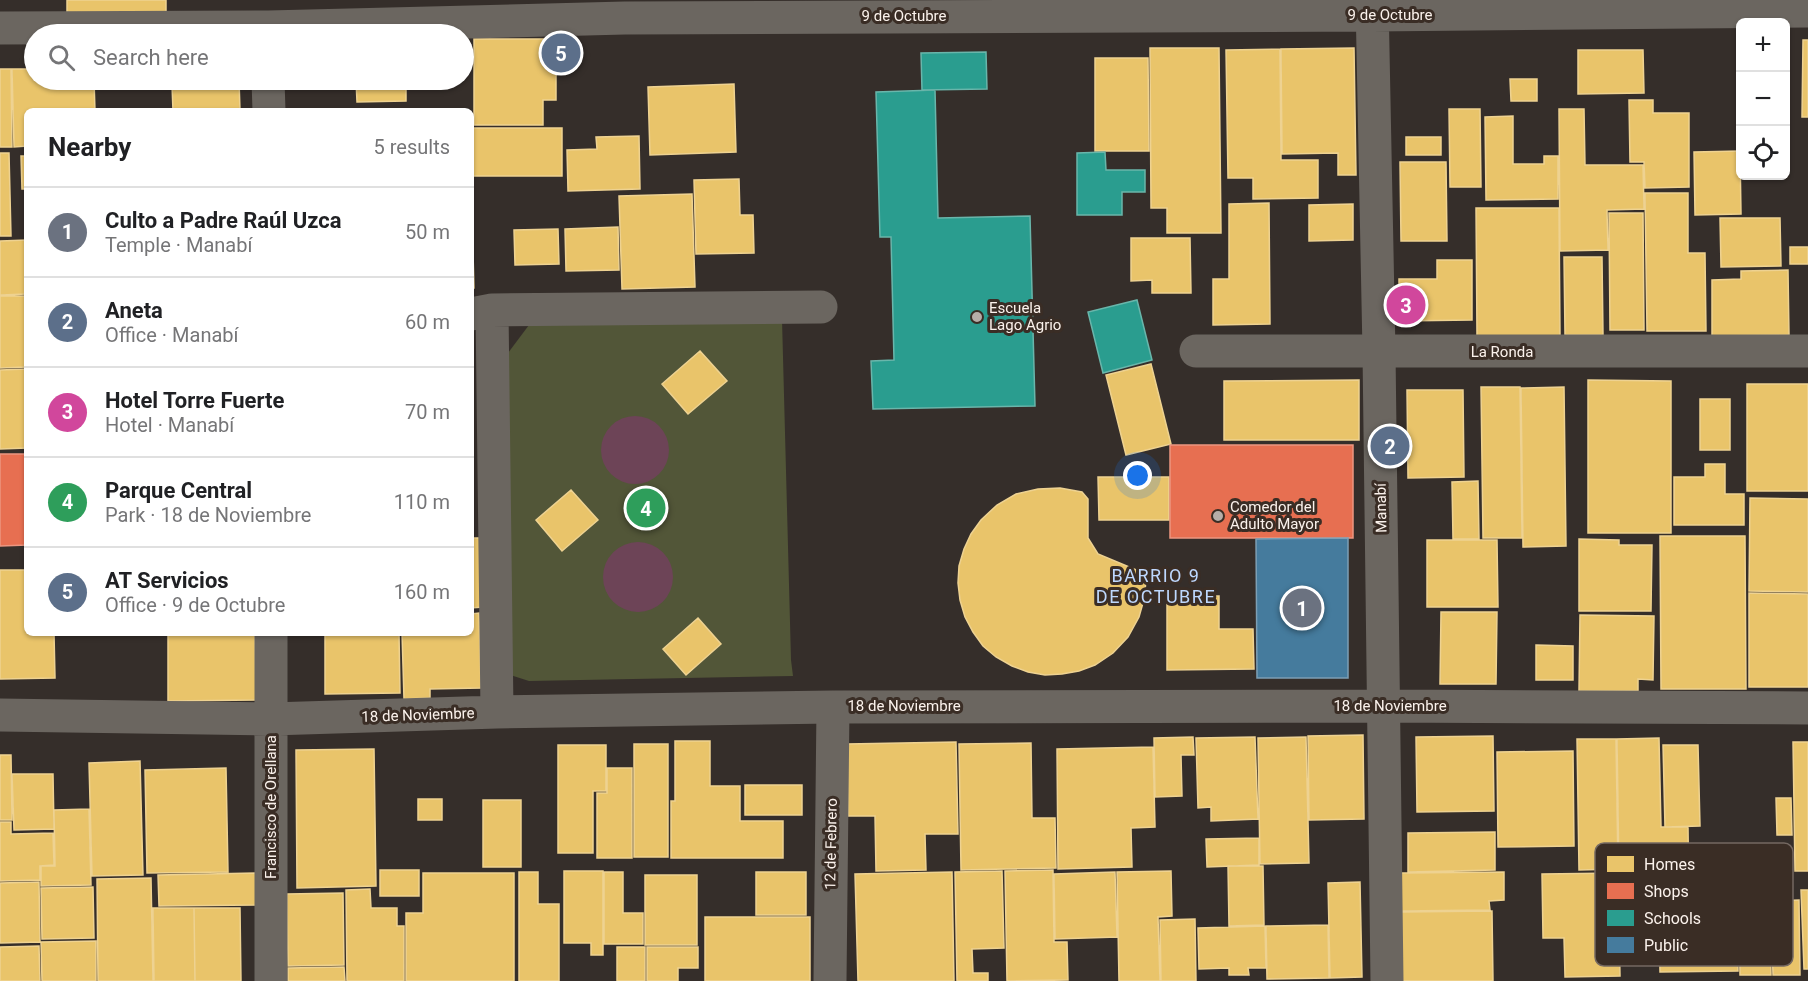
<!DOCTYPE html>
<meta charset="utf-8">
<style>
body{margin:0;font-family:Roboto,sans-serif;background:#f2f2f2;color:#202124}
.controls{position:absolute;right:18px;top:18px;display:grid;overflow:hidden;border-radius:9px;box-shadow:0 2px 4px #0004}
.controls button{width:54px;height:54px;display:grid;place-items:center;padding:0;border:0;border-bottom:2px solid #e0e0e0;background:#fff;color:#202124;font:30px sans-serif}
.you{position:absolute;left:1138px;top:476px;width:21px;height:21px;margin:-15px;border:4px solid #fff;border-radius:50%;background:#1a73e8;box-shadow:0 0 0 9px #1a73e833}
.badge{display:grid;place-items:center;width:39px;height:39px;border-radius:50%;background:#db2777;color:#fff;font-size:20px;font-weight:700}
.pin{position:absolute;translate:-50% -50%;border:3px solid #fff;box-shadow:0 2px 6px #0006}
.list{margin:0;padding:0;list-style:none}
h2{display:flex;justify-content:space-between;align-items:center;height:78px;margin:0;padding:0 24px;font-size:26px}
h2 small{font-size:20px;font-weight:400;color:#757577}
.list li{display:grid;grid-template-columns:39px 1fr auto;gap:18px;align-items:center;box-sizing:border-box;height:90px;padding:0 24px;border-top:2px solid #e0e0e0}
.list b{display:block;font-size:22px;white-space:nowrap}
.list p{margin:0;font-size:20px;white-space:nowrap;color:#757577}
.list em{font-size:20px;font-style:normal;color:#757577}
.icon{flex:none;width:33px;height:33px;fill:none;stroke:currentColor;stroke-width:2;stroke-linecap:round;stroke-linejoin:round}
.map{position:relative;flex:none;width:1808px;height:981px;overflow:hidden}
.search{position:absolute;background:#fff;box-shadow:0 2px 4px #0004;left:24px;top:24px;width:450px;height:66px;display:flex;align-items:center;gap:15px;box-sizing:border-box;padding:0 21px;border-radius:33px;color:#757577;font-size:22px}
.panel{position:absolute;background:#fff;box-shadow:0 2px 4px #0004;left:24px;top:108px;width:450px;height:528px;border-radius:9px}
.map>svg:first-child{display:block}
.green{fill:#525638}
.water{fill:#6d4457}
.homes{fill:#e9c46a;stroke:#eed291;stroke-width:1.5}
.shops{fill:#e76f51;stroke:#ed9680;stroke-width:1.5}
.schools{fill:#2a9d8f;stroke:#69b6ab;stroke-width:1.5}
.public{fill:#457b9d;stroke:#7c9fb5;stroke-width:1.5}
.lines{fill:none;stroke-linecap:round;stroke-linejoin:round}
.minor{stroke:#6b6660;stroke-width:33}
.poi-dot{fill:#b6ada8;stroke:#3a2d25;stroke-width:2}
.labels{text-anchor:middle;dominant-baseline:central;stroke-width:6;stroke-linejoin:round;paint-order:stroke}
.street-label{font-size:15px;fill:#fbf2ec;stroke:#3a2d25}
.poi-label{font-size:15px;fill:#fbf2ec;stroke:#3a2d25;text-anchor:start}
.quarter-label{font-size:18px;letter-spacing:1.5px;fill:#bed8fe;stroke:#3a2d25}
.key{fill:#3a2d25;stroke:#746861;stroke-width:1.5}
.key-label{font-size:16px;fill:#fbf2ec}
</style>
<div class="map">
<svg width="1808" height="981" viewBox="0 0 1808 981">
<rect width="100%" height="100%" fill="#352e2a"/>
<path class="green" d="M782 319 791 660 793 676 529 681 507 674 505 357 532 321Z"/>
<path class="water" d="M601 450a34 34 0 1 1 68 0a34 34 0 1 1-68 0Z
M603 577a35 35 0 1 1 70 0a35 35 0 1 1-70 0Z"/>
<path class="homes" d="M67 0H166V16L67 17Z
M474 39H556V100H543V125H474Z
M1803 40H1808V117H1802Z
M1150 48H1219L1221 233H1167V208H1151Z
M1354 48 1356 175H1338V153L1282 154 1281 49Z
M1280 49 1281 160H1318V198L1253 199V178H1228L1226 50Z
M1578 50H1643L1644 93 1578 94Z
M1095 58H1148L1149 151H1095Z
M0 69H11L12 147H0Z
M12 69H34V80H94L95 111H27V146L14 147Z
M1510 79H1537V101H1511Z
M163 80H239L240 111H173L172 85H164Z
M356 80H406V101L357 102Z
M734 84 736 152 650 155 648 87Z
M1629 100H1653V113H1689V187L1645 188 1644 162H1630Z
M1449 109H1480L1481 187H1450Z
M1559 109H1584L1585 165H1643L1644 209 1607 210 1608 250 1560 251Z
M1513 116V164H1544V156H1558V199L1486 200 1485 117Z
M473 128H562V176H473Z
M639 136 640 189 568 191 567 150 597 149 596 137Z
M1406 137H1441V155H1406Z
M1740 151 1741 214 1695 215 1694 152Z
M0 153H9L11 236H0Z
M21 156H27V189H22Z
M1400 162H1446L1447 241H1401Z
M739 179 740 215H753L754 253 696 254 694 180Z
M471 182 474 288H471Z
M1645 193H1688V253H1705L1706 331H1647Z
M692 194 695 287 622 289 619 196Z
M1269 203 1270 324 1213 325V279H1229V204Z
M1353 204V240L1309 241V205Z
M1476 208H1559L1560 336H1477Z
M1609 213H1643L1644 330H1610Z
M1720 218H1780L1781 266 1721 267Z
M618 227 619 270 566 271 565 229Z
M558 229 559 264 515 265 514 230Z
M1131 238H1190L1191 293H1152V280L1131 281Z
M27 240V294L0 295V241Z
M1790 247H1808V264H1790Z
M1564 257H1602L1603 335H1565Z
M1437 260H1472V320L1399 321V279H1437Z
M1788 270 1789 335 1712 336V280L1741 279V271Z
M0 296H27V367L0 368Z
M700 351 727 381 688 414 662 384Z
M1151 364 1171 444 1126 455 1106 375Z
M27 369V448L0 449V370Z
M1359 380V440H1224V381Z
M1588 380 1671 381V533H1588Z
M1747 384H1808V491H1747Z
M1481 387H1520L1522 538H1483Z
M1564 387 1566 546 1523 547 1521 388Z
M1407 390H1463L1464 477 1408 478Z
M1700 399H1730V450H1700Z
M1705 464H1725V494H1744V525H1674V477H1705Z
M1098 477H1169V520H1099Z
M1478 481 1479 539H1453L1452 482Z
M1060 488 1082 492 1088 499V538L1098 554 1146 574 1145 596 1139 617 1128 637 1113 653 1095 665 1079 671 1062 674 1045 675 1028 672 1012 666 996 657 983 646 973 632 965 617 960 600 958 583 959 566 964 549 971 534 981 520 997 505 1016 494 1038 489Z
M571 490 598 520 562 551 536 520Z
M1750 498 1808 499V592L1749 591Z
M1660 536H1745L1746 689H1661Z
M471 538H482L483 607 471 608Z
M1579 539 1619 540V545H1652L1651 611H1579Z
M1427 540H1497L1498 607H1427Z
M0 570H27V633H54L55 678 0 679Z
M1749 593 1808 594V687H1749Z
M1167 596H1219V629H1253L1254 669 1167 670Z
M1441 612H1497L1496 684H1440Z
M479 613 481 688 430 689V698L404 699 402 633H471V614Z
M1580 615 1654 616 1653 680 1638 679V691H1579Z
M698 618 721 644 686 675 663 649Z
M168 633H255L256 700 168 701Z
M325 633H399L400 693 325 694Z
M1536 645 1573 646V680H1536Z
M1363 735 1364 819 1309 820 1308 736Z
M1493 736 1494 811 1417 812 1416 737Z
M1193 737 1194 755H1181L1182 796 1155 797 1154 738Z
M1255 737 1258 819 1211 821V807L1198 808 1196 738Z
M1306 737 1309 863 1260 864 1258 738Z
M1659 738 1661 827H1688L1689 907H1660L1659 873H1619L1617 739Z
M1577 739H1616L1618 869 1579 870Z
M675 741H710V786H740V821H783V858H671V801H675Z
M956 742 958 834H925L926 870 876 871 875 816H848L847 744Z
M1793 742H1808V871H1795Z
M1031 743 1032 818H1055L1056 868 961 870 959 744Z
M634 744H668V857H634Z
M558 745H606V791H593V853H558Z
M1663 745H1698L1700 826 1665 827Z
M1153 747 1155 827 1131 828 1132 867 1058 869 1057 749Z
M374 749 376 886 297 888 296 750Z
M1573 751 1574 846 1498 847 1497 752Z
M0 755H11L12 820H0Z
M140 761 143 875 92 876 89 763Z
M226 768 228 872 147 873 145 770Z
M607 768H632V858H597V793H607Z
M12 774H53L54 829 14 830Z
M745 785H802V815H745Z
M1776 798H1791L1792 835H1777Z
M418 799H442V820H418Z
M483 800H521V867H483Z
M89 809 91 885 41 886V866H55L54 810Z
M0 822H11V834L53 833 54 865 40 866V880L0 881Z
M1495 832V870L1408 872V833Z
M1259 838V865L1207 867 1206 839Z
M1228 866H1263L1264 925 1229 926Z
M380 870H419V896H380Z
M1053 870 1054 942H1067L1068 980 1007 981 1005 871Z
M564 871H603V955H591V943H564Z
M1002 871 1004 948 972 949 973 973H988V981H957L955 872Z
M1171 871 1172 916 1158 917 1160 981H1119L1117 872Z
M519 872H538V904H559V981H519Z
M604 872H623V913H643V944H604Z
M756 872H806V915H756Z
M952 872 954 981H858L855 874Z
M1115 872 1117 937 1055 939 1054 874Z
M1504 872V900L1489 901 1490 910 1401 911V873Z
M256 873 257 905 159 906 158 875Z
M423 873H514V981H406V913H423Z
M1618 873 1620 976 1565 977 1564 938H1543L1542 874Z
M645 875H697V945H645Z
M151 878 153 981H98L97 879Z
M39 882 40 942 0 943V883Z
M1360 882 1362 977 1330 978 1328 883Z
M93 887 94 938 42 939 41 888Z
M370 889 371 908H397V926H404V981H347L346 890Z
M1801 890H1808V969H1804Z
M343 893 344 965 288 966 287 894Z
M1799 900 1800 975H1773L1771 901Z
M1770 905 1771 975H1740L1739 906Z
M153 908H194L195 981H154Z
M194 908H240L241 981H195Z
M1737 908 1738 971 1660 972 1659 909Z
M1492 911 1493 981H1402L1401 912Z
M705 917H810V981H705Z
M1195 919 1196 981H1161L1160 920Z
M1328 925 1329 978 1267 979 1266 926Z
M1265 926 1266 968H1248L1249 975H1229V968L1199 969 1198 928Z
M96 941V981H42L41 942Z
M39 946 40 981H0V947Z
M617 947H645V981H617Z
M647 947H698V968H678V981H647Z
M344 967 345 981H288V968Z"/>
<path class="shops" d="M1170 445H1353V538H1170Z
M0 454H27V545L0 546Z"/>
<path class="schools" d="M986 52 987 89 922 90 921 53Z
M935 90 938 218 1030 216 1035 406 873 409 871 361 894 360 891 237H880L876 92Z
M1105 152 1106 170H1145V192H1122V215H1077V153Z
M1137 300 1152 360 1103 373 1088 312Z"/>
<path class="public" d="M1348 538V678H1257L1256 539Z"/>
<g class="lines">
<path class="minor" d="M1372 0 1379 352 1387 981
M0 28 268 27 625 18 1372 15 1808 11
M268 80 269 111
M492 310 497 712
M471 314 492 310 821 307
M1196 351H1808
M0 715 271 719 497 712 833 707 1384 706 1808 708
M271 981V633
M830 981 833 707"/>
</g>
<g class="poi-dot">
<circle cx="977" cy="317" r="6"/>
<circle cx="1218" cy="516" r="6"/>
</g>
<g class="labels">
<g class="street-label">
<text x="1390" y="15">9 de Octubre</text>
<text x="904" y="16">9 de Octubre</text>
<text x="1502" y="352">La Ronda</text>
<text transform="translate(1381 508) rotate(-91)">Manabí</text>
<text x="904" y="706">18 de Noviembre</text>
<text x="1390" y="706">18 de Noviembre</text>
<text transform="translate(418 715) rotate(-2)">18 de Noviembre</text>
<text transform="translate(271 807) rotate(-90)">Francisco de Orellana</text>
<text transform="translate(831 844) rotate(-89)">12 de Febrero</text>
</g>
<g class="poi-label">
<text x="989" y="308">Escuela<tspan x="989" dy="17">Lago Agrio</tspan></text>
<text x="1230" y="507">Comedor del<tspan x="1230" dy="17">Adulto Mayor</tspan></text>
</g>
<g class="quarter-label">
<text x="1156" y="575">BARRIO 9<tspan x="1156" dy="21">DE OCTUBRE</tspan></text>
</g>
</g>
<rect x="1595" y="843" width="198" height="123" rx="9" class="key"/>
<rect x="1607" y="856" width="27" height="16" fill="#e9c46a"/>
<rect x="1607" y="883" width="27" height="16" fill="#e76f51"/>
<rect x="1607" y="910" width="27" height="16" fill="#2a9d8f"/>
<rect x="1607" y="937" width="27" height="16" fill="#457b9d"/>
<g class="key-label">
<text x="1644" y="870">Homes</text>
<text x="1644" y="897">Shops</text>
<text x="1644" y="924">Schools</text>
<text x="1644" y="951">Public</text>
</g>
</svg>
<div class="controls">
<button>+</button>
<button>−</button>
<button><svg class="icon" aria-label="locate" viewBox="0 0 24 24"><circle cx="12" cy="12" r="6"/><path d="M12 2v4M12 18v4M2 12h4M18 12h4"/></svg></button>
</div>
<div class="you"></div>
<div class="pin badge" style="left:1302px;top:608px;background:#6b7280">1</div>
<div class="pin badge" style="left:1390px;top:446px;background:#5c6f8a">2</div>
<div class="pin badge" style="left:1406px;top:305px;background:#d1479c">3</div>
<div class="pin badge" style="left:646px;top:508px;background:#2e9e5b">4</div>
<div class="pin badge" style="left:561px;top:53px;background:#5c6f8a">5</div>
<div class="search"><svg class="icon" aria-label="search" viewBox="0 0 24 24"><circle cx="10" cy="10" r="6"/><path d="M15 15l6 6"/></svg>Search here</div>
<section class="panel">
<h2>Nearby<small>5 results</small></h2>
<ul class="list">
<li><span class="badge" style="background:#6b7280">1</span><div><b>Culto a Padre Raúl Uzca</b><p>Temple · Manabí</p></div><em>50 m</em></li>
<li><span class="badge" style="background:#5c6f8a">2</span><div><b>Aneta</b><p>Office · Manabí</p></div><em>60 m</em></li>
<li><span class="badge" style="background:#d1479c">3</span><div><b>Hotel Torre Fuerte</b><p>Hotel · Manabí</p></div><em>70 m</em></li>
<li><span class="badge" style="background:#2e9e5b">4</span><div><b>Parque Central</b><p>Park · 18 de Noviembre</p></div><em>110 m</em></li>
<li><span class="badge" style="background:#5c6f8a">5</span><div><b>AT Servicios</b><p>Office · 9 de Octubre</p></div><em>160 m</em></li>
</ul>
</section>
</div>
